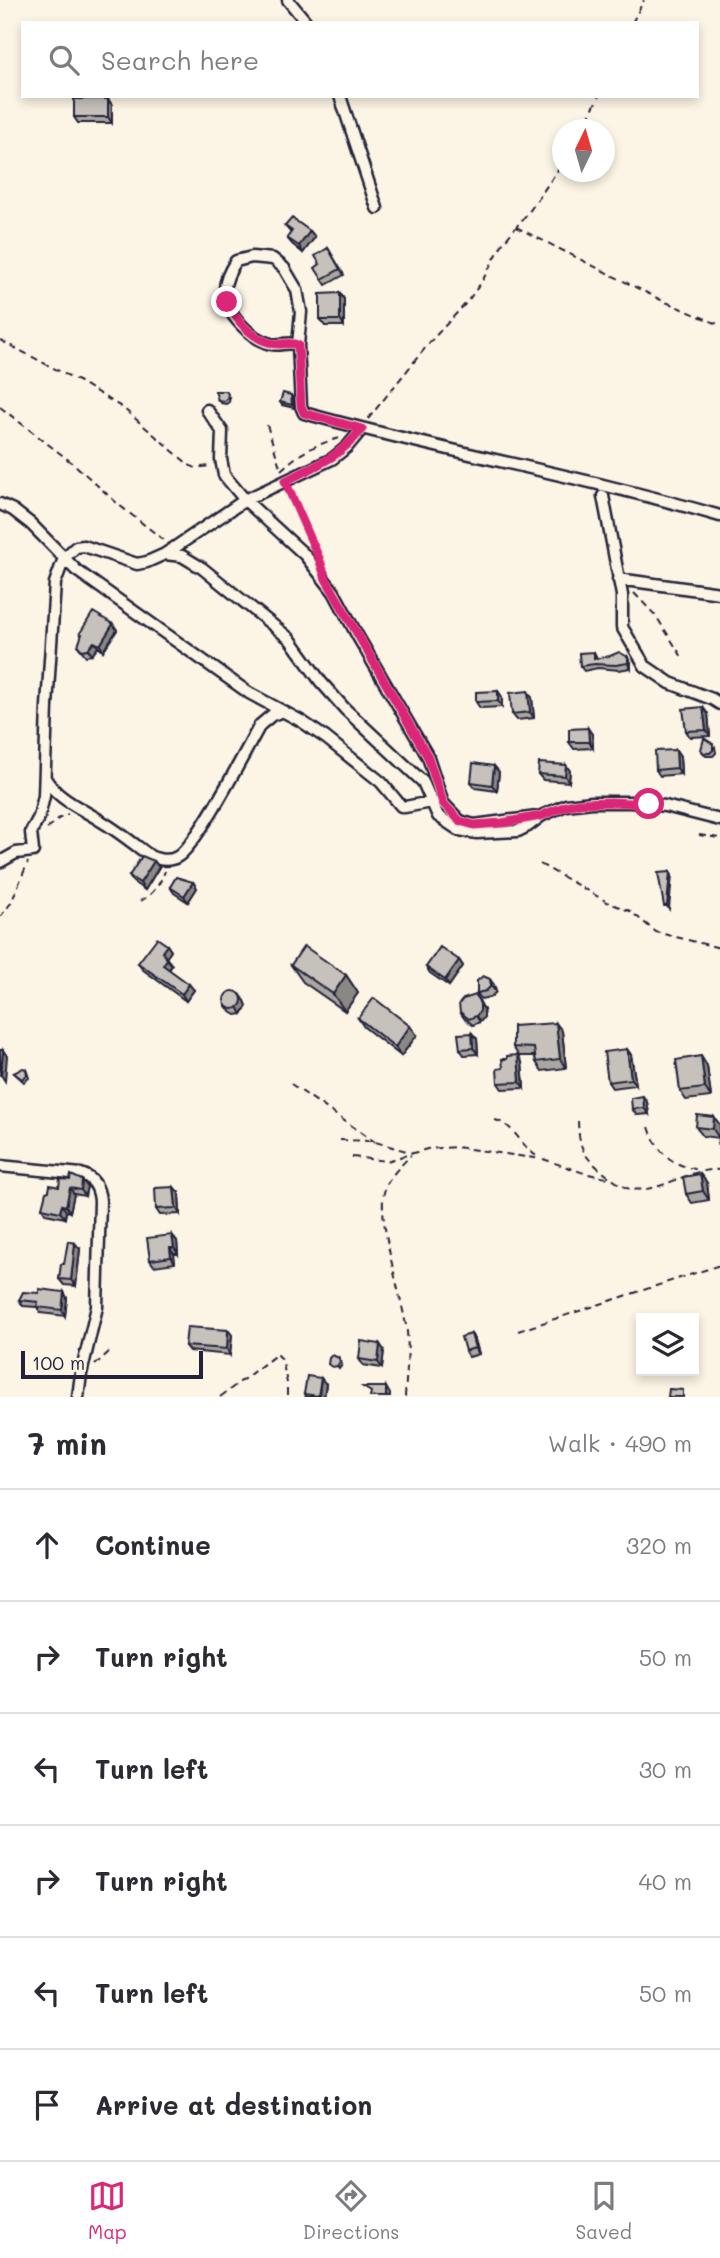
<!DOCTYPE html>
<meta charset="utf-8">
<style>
body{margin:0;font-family:Mali,sans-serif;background:#f2f2f3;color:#2b2b33}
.controls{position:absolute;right:21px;bottom:21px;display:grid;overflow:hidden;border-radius:0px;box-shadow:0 4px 10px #0003}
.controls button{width:63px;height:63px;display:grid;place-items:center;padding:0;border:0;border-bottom:2px solid #e1e1e2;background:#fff;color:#2b2b33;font:35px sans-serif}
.compass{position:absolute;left:552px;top:119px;width:63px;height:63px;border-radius:50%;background:#fff;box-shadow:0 4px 10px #0003;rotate:5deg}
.scale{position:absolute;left:21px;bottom:18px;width:182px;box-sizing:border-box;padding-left:7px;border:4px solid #22223b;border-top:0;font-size:19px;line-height:24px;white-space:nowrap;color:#22223b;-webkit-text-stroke:5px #fcf5e5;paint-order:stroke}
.stop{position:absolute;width:21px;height:21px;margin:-16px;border:5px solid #db2777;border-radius:50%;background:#fff}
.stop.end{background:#db2777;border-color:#fff;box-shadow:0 2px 7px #0008}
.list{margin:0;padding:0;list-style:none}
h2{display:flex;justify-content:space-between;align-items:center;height:91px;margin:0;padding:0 28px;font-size:30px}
h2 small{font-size:23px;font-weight:400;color:#7c7c81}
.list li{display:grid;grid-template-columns:46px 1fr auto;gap:21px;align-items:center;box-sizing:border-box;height:112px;padding:0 28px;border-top:2px solid #e1e1e2}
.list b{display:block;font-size:26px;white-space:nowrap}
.list em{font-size:23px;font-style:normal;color:#7c7c81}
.icon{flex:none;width:38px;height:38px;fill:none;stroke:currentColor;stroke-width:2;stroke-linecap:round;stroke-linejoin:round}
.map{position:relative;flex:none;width:720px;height:1397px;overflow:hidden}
.search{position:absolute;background:#fff;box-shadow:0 4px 10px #0003;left:21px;right:21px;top:21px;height:77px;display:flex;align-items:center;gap:18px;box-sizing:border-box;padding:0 24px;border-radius:0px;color:#7c7c81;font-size:26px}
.sheet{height:763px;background:#fff}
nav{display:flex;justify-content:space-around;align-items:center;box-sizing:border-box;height:98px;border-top:2px solid #e1e1e2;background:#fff;font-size:19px;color:#7c7c81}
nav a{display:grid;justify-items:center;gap:4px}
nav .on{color:#db2777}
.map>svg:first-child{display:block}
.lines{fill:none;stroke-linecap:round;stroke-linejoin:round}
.street-casing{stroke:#22223b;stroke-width:15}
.path{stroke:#22223b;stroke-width:2;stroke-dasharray:7 5;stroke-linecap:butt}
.street{stroke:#fcf5e5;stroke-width:10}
.wall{fill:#aaa6a1;stroke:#22223b;stroke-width:2}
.shaded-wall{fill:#8b8783;stroke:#22223b;stroke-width:2}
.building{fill:#c6c1bb;stroke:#22223b;stroke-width:2}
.route{stroke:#db2777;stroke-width:9}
</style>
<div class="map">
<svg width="720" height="1397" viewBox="0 0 720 1397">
<rect width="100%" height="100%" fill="#fcf5e5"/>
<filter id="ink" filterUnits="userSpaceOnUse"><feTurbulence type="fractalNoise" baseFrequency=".0143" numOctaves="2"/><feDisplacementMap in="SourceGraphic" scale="14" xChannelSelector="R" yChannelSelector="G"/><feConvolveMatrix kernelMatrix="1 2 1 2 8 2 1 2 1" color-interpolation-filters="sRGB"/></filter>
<g filter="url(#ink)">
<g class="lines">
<defs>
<path id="street" d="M288 0 307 23
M340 96 377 208
M298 345C289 341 280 346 271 344 251 339 225 313 225 292 224 281 230 270 236 261L252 257 273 259 284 268 297 290 301 312 298 345 301 406 304 413C441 451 583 476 720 516
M362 429 347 447 332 459 245 500 305 555 334 592 357 635 428 757 443 803
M603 496 622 595V627L645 666 670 683 712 699 720 704
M0 504 13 510 31 524 76 570 249 693 301 721 326 738 381 782 401 806 405 807 431 802
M165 554 245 500 224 475 221 459 222 431 207 410
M618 579 720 593
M45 778C58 800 81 808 101 821 118 831 134 844 150 856 159 860 168 862 177 857 197 846 246 750 260 725L272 715 283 711
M440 800 460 821 474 825 537 817
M0 862 16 853 33 851 31 832 39 817 44 796 47 706 55 583 64 558 76 547 84 546 137 564 147 562 165 554 182 556 202 568 290 639 321 682 345 709 423 782 438 816 459 830 477 833 518 831 528 826 541 816 566 805 592 802H631L665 806 720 820
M0 1166 81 1174C94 1178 99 1188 100 1201L97 1307 81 1374 78 1397"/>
</defs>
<use href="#street" class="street-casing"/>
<path class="path" d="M632 23 644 0
M582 130 599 96
M516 227 661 300 720 325
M0 340 80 382 123 408 189 465 196 468 210 466
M0 407 75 465 119 505 165 541
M368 419 430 342 467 302 481 283 503 243 531 209 562 164
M267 425 281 470
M281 470C299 453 316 444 340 438
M289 492 316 550
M634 593 656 616 682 657
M47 829 58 819 68 814
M699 835 720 838
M540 864 609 903 630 911 656 932 720 948
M140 901C153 895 160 884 165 871
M0 917 11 903 28 862
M291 1084 375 1142
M495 1120C515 1125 520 1146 538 1157
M578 1121C579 1147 582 1155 603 1172 609 1177 622 1187 630 1189 661 1194 689 1167 720 1170
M649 1127C658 1154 671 1165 700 1170
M719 1139 717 1145 720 1147
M340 1140 372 1141 413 1153
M352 1157 387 1161 427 1149 456 1147 541 1159
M543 1159 584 1173 611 1179
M518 1331 720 1265
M95 1365 110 1351
M220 1397 277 1354 282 1359 287 1383V1397
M405 1397C406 1375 409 1354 407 1332 403 1300 375 1215 385 1189 389 1176 402 1165 411 1155"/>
<use href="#street" class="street"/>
</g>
<path class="wall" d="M108 99 112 105V123H78L74 117Z
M285 226 310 231 315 237 303 253 292 244 287 238 291 233Z
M328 248 344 275 326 285 322 279 320 264Z
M340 293 344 299V326H325L320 320Z
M291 395 293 398 294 408 282 405 280 402Z
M230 397 229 402 226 404 221 403 218 400Z
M113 624 117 630 103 651 98 647 92 655 86 656 78 646 82 636 80 633Z
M594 652 597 658 631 662V668L619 670 598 668 584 671 580 666Z
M498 691 502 697V707L480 708 476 702Z
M532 698 534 718 517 720 512 714Z
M708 714 710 736 690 737 686 731Z
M592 734 593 748 574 749 569 742Z
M715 747 716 753 713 756H706L701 750Z
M676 750 680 756 681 774 660 776 656 770Z
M566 765 570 771 569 782 543 780 538 774Z
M494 766 499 772 497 791 475 788 471 782Z
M154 861 159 867 145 890 133 882 129 876Z
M193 882 197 888 188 902 174 893 170 887Z
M167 945 171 951 166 958 172 965 169 970 194 990 186 1001 142 969 138 963Z
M459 960 463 966 449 986 430 973 426 967Z
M291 965 346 975 358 993 345 1011 303 982Z
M494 985 496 992 491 997 481 999 477 993Z
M476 995 484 1010V1017L480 1022 473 1025 464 1018 460 1012Z
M245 1001 247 1006 242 1014 236 1015 231 1012 226 1006Z
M358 1018 417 1035 401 1056 364 1027Z
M562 1031 566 1068 542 1071 536 1062 535 1056H519L513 1047Z
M477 1039 478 1054 464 1055 460 1049Z
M627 1049 631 1055 636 1085 612 1088 608 1082Z
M507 1059 522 1062 524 1088 502 1089 498 1083Z
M707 1066 711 1097 686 1100 680 1091Z
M26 1069 29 1078 24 1082 14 1073Z
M647 1102 649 1114 637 1115 632 1109Z
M714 1117 720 1125 719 1138 703 1136 696 1127Z
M700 1174 707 1183 709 1200 692 1203 686 1194Z
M70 1180H82L87 1186 85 1196 74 1194 70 1212 66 1211 65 1218 46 1214 42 1208 49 1191Z
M179 1193 180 1214 160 1215 156 1209Z
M172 1235 177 1241 178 1254H174L175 1263 154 1266 150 1260Z
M80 1249 76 1286 64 1285 59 1279 64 1264Z
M64 1292 67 1298 65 1316 41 1313 37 1307 23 1306 19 1300 39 1293Z
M228 1330 232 1335 230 1355 189 1351 185 1346Z
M471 1334 475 1340 479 1354 469 1357 465 1351Z
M384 1350 382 1368 363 1365 359 1359Z
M326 1384 324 1397H306L304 1394Z"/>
<path class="shaded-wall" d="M108 99 112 105V123L108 117Z
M310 231 315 237 303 253 299 246Z
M340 293 344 299V326L340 320Z
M113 624 117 630 103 651 100 645Z
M94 642 98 647 92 655 88 649Z
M628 657 631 662V668L628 663Z
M498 691 502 697V707L498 701Z
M528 691 532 698 534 718 530 712Z
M703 707 708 714 710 736 706 730Z
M588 728 592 734 593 748 589 742Z
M676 750 680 756 681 774 677 768Z
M566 765 570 771 569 782 565 776Z
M494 766 499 772 497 791 492 785Z
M154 861 159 867 145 890 140 883Z
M670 872 672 875 669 909 667 906Z
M193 882 197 888 188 902 184 896Z
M167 945 171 951 166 958 162 952Z
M167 959 172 965 167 972 163 965Z
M459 960 463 966 449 986 445 980Z
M346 975 358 993 345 1011 333 994Z
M490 979 494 985 496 992 491 986Z
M189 984 194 990 186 1001 182 994Z
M241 995 245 1001 247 1006 242 1014 238 1007Z
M476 995 484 1010V1017L480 1022 476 1016Z
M556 1023 562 1031 566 1068 560 1059Z
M410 1026 417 1035 401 1056 395 1047Z
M472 1033 477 1039 478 1054 473 1048Z
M627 1049 631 1055 636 1085 631 1079Z
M3 1050 7 1056 5 1081 1 1075Z
M518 1055 522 1062 524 1088 520 1082Z
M701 1056 707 1066 711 1097 705 1088Z
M643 1096 647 1102 649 1114 644 1108Z
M714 1117 720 1125 719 1138 713 1129Z
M700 1174 707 1183 709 1200 703 1191Z
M82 1180 87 1186 85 1196 81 1190Z
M174 1187 179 1193 180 1214 176 1208Z
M70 1188 74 1194 70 1212 66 1206Z
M62 1205 66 1211 65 1218 60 1212Z
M172 1235 177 1241 178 1254 174 1248Z
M75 1243 80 1249 76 1286 71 1280Z
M170 1248 174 1254 175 1263 171 1257Z
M64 1292 67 1298 65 1316 62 1310Z
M228 1330 232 1335 230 1355 227 1349Z
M471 1334 475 1340 479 1354 475 1348Z
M380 1344 384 1350 382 1368 378 1362Z
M339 1358 342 1365 339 1369 337 1366Z
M321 1378 326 1384 324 1397H319Z
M386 1387 390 1394V1397H386Z"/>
<path class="building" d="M74 99H108V117H74Z
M292 218 310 231 299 246 287 238 292 231 285 226Z
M328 248 340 269 322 279 315 268 320 264 315 256Z
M340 293V320H320V294Z
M215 391H226L228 394 227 399 224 401 218 400Z
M283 393 291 395 292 405 280 402Z
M93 612 113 624 100 645 94 642 88 649 82 650 78 646 82 634 80 633Z
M594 652V659L610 656 619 652 628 657V663L616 665 595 664 580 666 579 653Z
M498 691V701L476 702V692Z
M528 691 530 712 512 714 510 693Z
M703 707 706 730 686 731 683 709Z
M588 728 589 742H569V729Z
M704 738 713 744V750L710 753H704L701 750Z
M676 750 677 768 656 770 655 751Z
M473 763 494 766 492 785 471 782Z
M539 763 566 765 565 776 538 774Z
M142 856 154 861 140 883 129 876Z
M670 872 667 906H664L658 873Z
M176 877 193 882 184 896 170 887Z
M157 938 167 945 162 952 167 959 163 965 189 984 182 994 138 963Z
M304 946 346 975 333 994 291 965Z
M440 947 459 960 445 980 426 967Z
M483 976 490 979 491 986 486 991 477 993V981Z
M224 1000a9 9 0 1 1 18 0a9 9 0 1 1-18 0Z
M476 995 480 1004V1011L476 1016 469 1019 460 1012 459 1004 463 999Z
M374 998 410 1026 395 1047 358 1018Z
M556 1023 560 1059 536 1062 534 1048 513 1047V1026Z
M472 1033 473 1048 460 1049 458 1034Z
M627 1049 631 1079 608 1082 604 1052Z
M0 1050H3L1 1075H0Z
M518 1055 520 1082 498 1083 497 1069 503 1068 502 1059H507V1056Z
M701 1056 705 1088 680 1091 676 1060Z
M23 1068 26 1069 27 1075 22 1079 14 1073Z
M643 1096 644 1108 632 1109 631 1098Z
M697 1115 714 1117 713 1129 696 1127Z
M700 1174 703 1191 686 1194 683 1177Z
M71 1175 82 1180 81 1190 70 1188 66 1206 62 1205 60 1212 42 1208 46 1192 49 1191 50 1185 59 1187 60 1179 70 1180Z
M174 1187 176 1208 156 1209 155 1188Z
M172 1235 174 1248H170L171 1257 150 1260 147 1238Z
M68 1241 75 1243 71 1280 59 1279 61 1264H64Z
M39 1289 64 1292 62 1310 37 1307 38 1302 19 1300 23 1292 39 1293Z
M187 1327 228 1330 227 1349 185 1346Z
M471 1334 475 1348 465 1351 461 1337Z
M361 1341 380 1344 378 1362 359 1359Z
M332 1355 339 1358 340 1362 337 1366 332 1367 328 1364 329 1358Z
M307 1376 321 1378 318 1396 304 1394Z
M363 1387H386V1397H370L371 1392Z
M669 1389 683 1390V1397H668Z"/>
</g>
<g class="lines" filter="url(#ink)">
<path class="route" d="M227 302C236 320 251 338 271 343 280 346 289 341 298 345L301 406 304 413 362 429C337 459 318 465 285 481L319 558 326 579 428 757 443 803 460 821 474 825 502 823 541 816 566 806 579 803 611 802 649 804"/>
</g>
</svg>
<div class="controls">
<button><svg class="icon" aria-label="layers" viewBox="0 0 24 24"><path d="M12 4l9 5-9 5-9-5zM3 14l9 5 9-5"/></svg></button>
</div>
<svg class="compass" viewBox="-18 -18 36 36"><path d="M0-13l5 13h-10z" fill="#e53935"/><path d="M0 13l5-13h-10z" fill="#7c7c81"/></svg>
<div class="scale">100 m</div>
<div class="stop" style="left:649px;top:804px"></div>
<div class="stop end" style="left:227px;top:302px"></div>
<div class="search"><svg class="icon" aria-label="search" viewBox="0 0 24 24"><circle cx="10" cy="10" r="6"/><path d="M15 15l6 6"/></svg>Search here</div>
</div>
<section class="sheet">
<h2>7 min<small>Walk · 490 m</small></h2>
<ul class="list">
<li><svg class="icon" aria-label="ahead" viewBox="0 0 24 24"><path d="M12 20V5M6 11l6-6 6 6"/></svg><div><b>Continue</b></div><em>320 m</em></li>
<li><svg class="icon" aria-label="right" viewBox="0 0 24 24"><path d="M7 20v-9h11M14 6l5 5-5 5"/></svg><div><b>Turn right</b></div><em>50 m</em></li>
<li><svg class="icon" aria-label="left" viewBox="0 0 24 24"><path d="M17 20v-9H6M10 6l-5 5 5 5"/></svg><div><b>Turn left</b></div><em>30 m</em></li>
<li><svg class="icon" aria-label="right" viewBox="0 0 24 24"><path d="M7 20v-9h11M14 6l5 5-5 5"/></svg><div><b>Turn right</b></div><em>40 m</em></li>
<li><svg class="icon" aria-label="left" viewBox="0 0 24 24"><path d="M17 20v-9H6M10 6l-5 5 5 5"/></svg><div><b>Turn left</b></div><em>50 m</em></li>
<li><svg class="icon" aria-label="arrive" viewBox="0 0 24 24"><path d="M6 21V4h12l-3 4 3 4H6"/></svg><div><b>Arrive at destination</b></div></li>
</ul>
</section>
<nav>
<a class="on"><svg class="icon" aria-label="map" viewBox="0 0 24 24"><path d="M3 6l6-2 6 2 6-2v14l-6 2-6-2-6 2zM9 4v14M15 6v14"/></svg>Map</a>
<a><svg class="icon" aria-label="directions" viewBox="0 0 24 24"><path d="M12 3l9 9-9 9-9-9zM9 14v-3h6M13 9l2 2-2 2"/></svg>Directions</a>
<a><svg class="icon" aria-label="saved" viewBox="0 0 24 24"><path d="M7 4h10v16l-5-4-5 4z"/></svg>Saved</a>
</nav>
